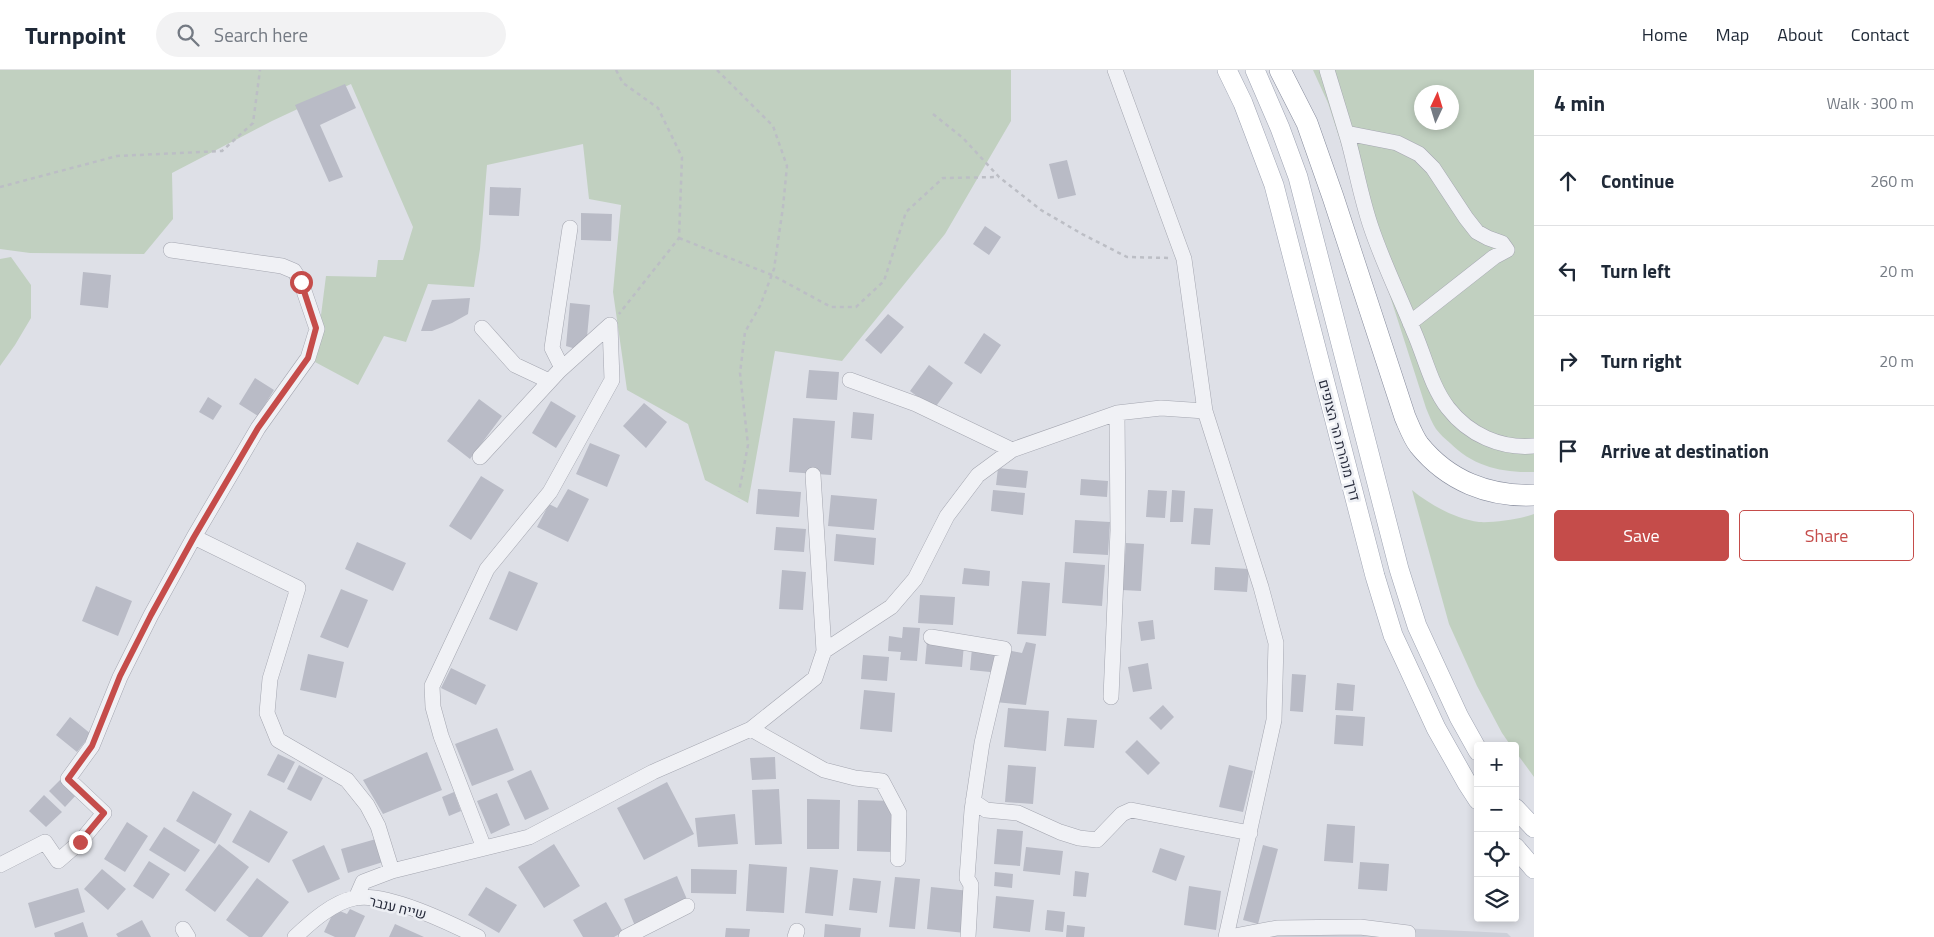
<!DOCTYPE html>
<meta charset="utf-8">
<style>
body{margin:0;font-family:"Titillium Web",Heebo,sans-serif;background:#f2f2f3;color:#1f2937}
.controls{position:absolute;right:15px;bottom:15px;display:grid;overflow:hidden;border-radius:5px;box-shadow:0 2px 8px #0003}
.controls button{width:45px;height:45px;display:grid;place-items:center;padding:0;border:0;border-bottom:1px solid #e0e1e3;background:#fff;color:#1f2937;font:25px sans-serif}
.compass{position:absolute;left:1414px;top:15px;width:45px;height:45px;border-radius:50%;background:#fff;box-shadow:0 2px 8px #0003;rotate:4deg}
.stop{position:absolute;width:15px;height:15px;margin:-11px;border:4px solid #c54c4a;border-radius:50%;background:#fff}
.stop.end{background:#c54c4a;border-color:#fff;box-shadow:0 1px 5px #0008}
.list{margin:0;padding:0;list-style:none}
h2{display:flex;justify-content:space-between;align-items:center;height:65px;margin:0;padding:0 20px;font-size:21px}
h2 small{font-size:16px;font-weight:400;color:#747a83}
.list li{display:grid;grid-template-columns:32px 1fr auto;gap:15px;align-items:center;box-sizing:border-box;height:90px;padding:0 20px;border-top:1px solid #e0e1e3}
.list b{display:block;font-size:19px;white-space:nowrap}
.list em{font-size:16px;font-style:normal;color:#747a83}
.actions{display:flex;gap:10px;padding:15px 20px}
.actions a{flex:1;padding:11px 0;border:1px solid #c54c4a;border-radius:5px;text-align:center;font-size:18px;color:#c54c4a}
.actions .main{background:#c54c4a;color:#fff}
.icon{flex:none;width:28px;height:28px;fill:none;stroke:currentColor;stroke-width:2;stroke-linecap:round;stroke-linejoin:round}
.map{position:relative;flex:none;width:1534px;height:867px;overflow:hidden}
header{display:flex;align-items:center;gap:30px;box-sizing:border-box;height:70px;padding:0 25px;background:#fff;border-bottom:1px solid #e0e1e3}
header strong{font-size:24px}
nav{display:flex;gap:28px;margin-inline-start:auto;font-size:18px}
.search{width:350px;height:45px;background:#f2f2f3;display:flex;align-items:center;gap:12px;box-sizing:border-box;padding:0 18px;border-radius:28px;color:#747a83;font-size:19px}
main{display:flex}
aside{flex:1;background:#fff}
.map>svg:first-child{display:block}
.built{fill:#cccfd8}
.green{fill:#c1d0c0;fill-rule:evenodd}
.building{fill:#b9bbc6}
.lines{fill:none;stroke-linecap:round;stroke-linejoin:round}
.minor-casing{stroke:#a4a6b0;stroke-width:16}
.major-casing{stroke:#9ea3b2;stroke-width:20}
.highway-casing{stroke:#868b9c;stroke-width:22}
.path{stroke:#bcbec5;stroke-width:2.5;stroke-dasharray:4 4;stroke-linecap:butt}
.minor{stroke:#f0f1f5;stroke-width:15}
.major{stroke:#fff;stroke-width:19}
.highway{stroke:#fff;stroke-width:21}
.route{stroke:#c54c4a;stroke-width:6}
.labels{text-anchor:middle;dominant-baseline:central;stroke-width:5;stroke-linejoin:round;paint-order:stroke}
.street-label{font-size:14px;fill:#282c3c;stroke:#edeff4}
</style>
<header>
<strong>Turnpoint</strong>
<div class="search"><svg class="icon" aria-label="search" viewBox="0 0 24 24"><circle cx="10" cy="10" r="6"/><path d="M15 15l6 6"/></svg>Search here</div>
<nav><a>Home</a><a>Map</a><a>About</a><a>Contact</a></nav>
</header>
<main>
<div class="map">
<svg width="1534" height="867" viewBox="0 0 1534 867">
<rect width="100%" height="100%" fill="#dee0e7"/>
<path class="built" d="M1335 855 1507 863 1511 867H1229Z"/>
<path class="green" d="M0 0H1011V51L945 164 842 291 775 281 748 433 705 410 688 354 627 320 613 222 621 135 589 129 583 74 487 95 480 179 474 217 428 214 406 272 384 266 358 315 315 292 326 206 376 207 378 190H403L413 157 351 14 272 51 172 103 173 149 144 184 30 183 0 179Z
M1313 0H1534V402C1501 403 1473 396 1450 373 1445 369 1440 364 1436 359 1432 353 1429 345 1426 338L1328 33ZM1422 22H1452V52H1422Z
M11 187 31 215V248L15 275 0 296V189Z
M1412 420C1430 435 1456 449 1479 452 1493 453 1521 449 1534 444V707L1515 681V676H1511L1502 663 1477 616 1449 554Z"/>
<path class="building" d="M345 14 356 38 320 55 343 107 329 112 295 35Z
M1067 90 1076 125 1058 129 1049 94Z
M490 117 521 118 519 146 489 145Z
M581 143 612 144 611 171 581 170Z
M985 156 1001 167 989 185 973 174Z
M83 202 111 205 108 238 80 235Z
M470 228 468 244 452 253 432 261H421L432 230Z
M570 233 590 235 587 267 576 279 566 276Z
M888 244 904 257 881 284 865 270Z
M984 263 1001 275 981 304 964 293Z
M929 295 953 313 934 339 910 321Z
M809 300 839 302 837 330 806 328Z
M255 308 274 320 258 346 239 334Z
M208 327 222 336 213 350 199 342Z
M479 329 502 346 470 389 447 371Z
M551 331 576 346 556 378 532 363Z
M644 333 667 352 646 378 623 356Z
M853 342 874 344 872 370 851 368Z
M793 348 835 351 831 405 789 402Z
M590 373 620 385 607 417 576 404Z
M998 398 1028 401 1026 418 996 415Z
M481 406 504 420 471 470 449 456Z
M1081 409 1108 411 1107 427 1080 425Z
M568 419 589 429 568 472 537 457 549 434 557 438Z
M758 419 801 422 799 447 756 444Z
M993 420 1025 423 1023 445 991 441Z
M1148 420 1167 421 1165 448 1146 447Z
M1172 420 1185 421 1183 452H1170Z
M831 425 877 429 874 460 828 456Z
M1194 438 1213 439 1210 475 1191 474Z
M1075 450 1110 452 1108 485 1073 483Z
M776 457 806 459 804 482 774 480Z
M836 464 876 468 874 495 834 491Z
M357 472 406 493 393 521 345 499Z
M1126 473 1144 474 1141 521 1122 520Z
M1065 492 1105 495 1102 536 1062 533Z
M1215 497 1249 499 1247 522 1214 520Z
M964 498 990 501 989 516 962 514Z
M782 500 806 502 803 540 779 539Z
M509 501 538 513 517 561 489 549Z
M1022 511 1050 513 1046 566 1017 564Z
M96 516 132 531 118 566 82 551Z
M341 519 368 530 348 578 320 567Z
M920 525 955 527 953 555 918 553Z
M1153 550 1155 569 1141 571 1138 552Z
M903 557 920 558 917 591 900 590 901 582 888 581 889 566 902 568Z
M927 571 964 574 962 597 925 594Z
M1026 572 1036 574 1026 635 995 632 1007 580 1022 583Z
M972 578 1002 581 1000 603 970 600Z
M308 584 344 592 336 628 300 620Z
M863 585 889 587 887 611 861 609Z
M1148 593 1152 619 1133 622 1128 597Z
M451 598 486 615 476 635 441 618Z
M1292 604 1306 605 1303 642 1290 641Z
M1337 613 1355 615 1353 641 1335 640Z
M864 620 895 623 892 662 860 659Z
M1163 635 1174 647 1161 660 1149 648Z
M1008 638 1049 641 1046 681 1004 677Z
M1336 645 1365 647 1363 676 1334 674Z
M70 647 91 664 77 682 56 665Z
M1067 648 1097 650 1094 678 1064 676Z
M497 658 514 700 472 716 455 674Z
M1137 670 1160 693 1148 705 1125 682Z
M427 682 442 720 383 744 363 710Z
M278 684 295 692 284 713 267 705Z
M775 687 776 709 752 710 750 688Z
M299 695 323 708 311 731 287 719Z
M1008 695 1036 697 1033 734 1005 732Z
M1229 695 1253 701 1243 742 1219 737Z
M531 700 549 739 525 750 507 711Z
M62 708 78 723 65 737 49 721Z
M667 712 694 764 644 790 617 738Z
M779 719 782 774 755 775 752 720Z
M193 721 232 744 215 774 176 751Z
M454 722 461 741 449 746 442 727Z
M497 723 510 755 491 764 477 731Z
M44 725 62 742 46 757 29 741Z
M807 729 840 730 839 779H807Z
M858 730 893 731 892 782 857 781Z
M250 740 288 762 269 793 232 772Z
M735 744 738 774 698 777 695 748Z
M127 752 148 766 125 802 104 789Z
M1327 754 1355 756 1353 793 1324 791Z
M164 757 200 780 185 802 149 780Z
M997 759 1023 761 1020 796 994 794Z
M376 769 383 792 348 803 341 779Z
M219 774 249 797 215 842 185 820Z
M554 774 580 816 544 838 518 797Z
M324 775 340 809 308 823 292 790Z
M1263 775 1278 779 1258 854 1243 850Z
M1026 777 1063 781 1060 805 1023 801Z
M1160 778 1185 786 1176 811 1152 802Z
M149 791 170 804 153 829 133 816Z
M1360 792 1389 794 1387 821 1358 819Z
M749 794 787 797 784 843 746 841Z
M810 797 838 800 833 846 805 843Z
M102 799 126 819 108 840 84 819Z
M691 799 737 800 736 824 691 823Z
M1075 801 1089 803 1086 827 1073 826Z
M995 802 1013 804 1012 818 994 816Z
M677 806 689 834 635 856 624 829Z
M895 807 920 809 915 859 889 857Z
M257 808 289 832 262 867H249L226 850Z
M853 808 881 811 877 843 849 840Z
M1189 816 1221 821 1216 860 1184 855Z
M486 817 517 835 499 863 468 845Z
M931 817 970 821 965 863 927 859Z
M78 818 85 842 35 858 28 833Z
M996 826 1034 830 1030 862 993 858Z
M606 832 623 862 614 867H583L573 850Z
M335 839 347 844 350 839 365 846 355 867H335L324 862Z
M1047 840 1065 842 1063 862 1045 860Z
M142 850 151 867H118L116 864Z
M83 852 88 867H55L54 863Z
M395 854 424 867H389Z
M825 854 861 858 860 867H824Z
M1067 855 1085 857 1084 867H1066Z
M726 858 750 859 749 867H725Z"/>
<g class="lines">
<defs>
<path id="minor" d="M1115 0 1184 189 1205 341 1261 517 1276 573 1274 650 1226 867
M1327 0C1334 23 1341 46 1348 69 1356 98 1361 128 1371 157 1383 193 1400 227 1414 262 1425 287 1431 316 1448 338 1469 365 1501 379 1534 376
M1346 63 1397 73 1419 84 1433 98 1466 148 1477 162 1488 168 1502 173 1507 180 1494 187 1410 253
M482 258 515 295 549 311
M562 298 552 278 570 158
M850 310 916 334 1012 380
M480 387 559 301 610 255
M194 467 298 518 270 609 267 643 278 670 347 710 367 735 378 756 392 801
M931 567 1004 579 982 673 972 740 967 808 971 815 968 867
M824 581 891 537 915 509 947 446 978 405 1012 380 1117 343 1161 338 1205 341
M1111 627 1118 460 1117 343
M751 659 824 700 855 708 882 711 899 743 898 789
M973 731 986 740 1018 743 1060 762 1079 768 1097 770 1122 744 1131 740 1250 763
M484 778 441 666 433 637 432 616 487 499 550 422 612 310 610 255
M0 795 45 772 58 791 80 772 104 743 68 709 92 676 120 607 151 545 194 467 258 358 308 288 317 259 301 212 294 201 282 196 171 180
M356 828 363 812 392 801 529 767 653 702 751 659 815 608 824 581 813 405
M183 859 188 867
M295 867C311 852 333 832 355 828 387 822 450 853 478 867
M626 867 687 836
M795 867 797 861
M1229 867 1277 858 1360 857 1408 863V867"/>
<path id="major" d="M1227 0 1243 33 1274 115 1375 506 1393 565 1407 595 1436 658 1467 713 1478 730
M1255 0 1280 58 1298 107 1399 499 1417 556 1459 647 1478 681
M1515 738 1534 758
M1515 777 1534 799"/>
<path id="highway" d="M1280 0 1307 53 1333 127 1405 347C1409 356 1413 367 1419 375 1448 411 1489 427 1534 425"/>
</defs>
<use href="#minor" class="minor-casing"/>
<use href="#major" class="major-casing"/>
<use href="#highway" class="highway-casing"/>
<path class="path" d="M616 0 623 13 658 38 682 87 679 168 619 244
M717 0 773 56 787 96 783 137 774 199 760 236 745 262 740 303 748 375 739 422
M933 44 963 68 999 107 1041 140 1082 164 1127 187 1170 188
M0 117 117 86 222 81 253 53 260 0
M679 168 772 205 831 237H856L884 211 906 142 943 108 999 107"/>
<use href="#minor" class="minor"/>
<use href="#major" class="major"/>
<use href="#highway" class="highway"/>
</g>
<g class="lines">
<path class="route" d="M80 772 104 743 68 709 92 676 120 606 151 545 194 467 258 358 308 288 316 258 301 212"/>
</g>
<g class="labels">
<g class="street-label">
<text transform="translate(1340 370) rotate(75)">דרך מנהרת הר הצופים</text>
<text transform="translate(398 837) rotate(14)">שייח ענבר</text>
</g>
</g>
</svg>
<div class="controls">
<button>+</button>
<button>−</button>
<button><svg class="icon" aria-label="locate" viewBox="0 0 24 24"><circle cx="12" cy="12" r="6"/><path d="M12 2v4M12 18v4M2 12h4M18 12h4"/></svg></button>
<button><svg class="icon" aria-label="layers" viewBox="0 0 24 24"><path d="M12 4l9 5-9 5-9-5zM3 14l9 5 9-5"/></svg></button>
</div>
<svg class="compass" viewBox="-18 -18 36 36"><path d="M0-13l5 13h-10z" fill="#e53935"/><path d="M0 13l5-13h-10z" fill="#747a83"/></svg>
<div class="stop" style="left:301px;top:212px"></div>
<div class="stop end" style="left:80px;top:772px"></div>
</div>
<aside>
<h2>4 min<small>Walk · 300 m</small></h2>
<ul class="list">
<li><svg class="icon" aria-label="ahead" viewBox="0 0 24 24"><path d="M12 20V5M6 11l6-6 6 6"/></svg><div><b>Continue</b></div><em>260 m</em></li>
<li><svg class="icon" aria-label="left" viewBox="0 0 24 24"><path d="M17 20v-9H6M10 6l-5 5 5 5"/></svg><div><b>Turn left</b></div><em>20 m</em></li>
<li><svg class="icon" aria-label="right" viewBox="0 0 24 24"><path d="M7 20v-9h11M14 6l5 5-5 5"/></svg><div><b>Turn right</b></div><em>20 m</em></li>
<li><svg class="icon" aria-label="arrive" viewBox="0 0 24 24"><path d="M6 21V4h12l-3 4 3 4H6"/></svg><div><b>Arrive at destination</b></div></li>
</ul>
<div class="actions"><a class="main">Save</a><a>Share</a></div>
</aside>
</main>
